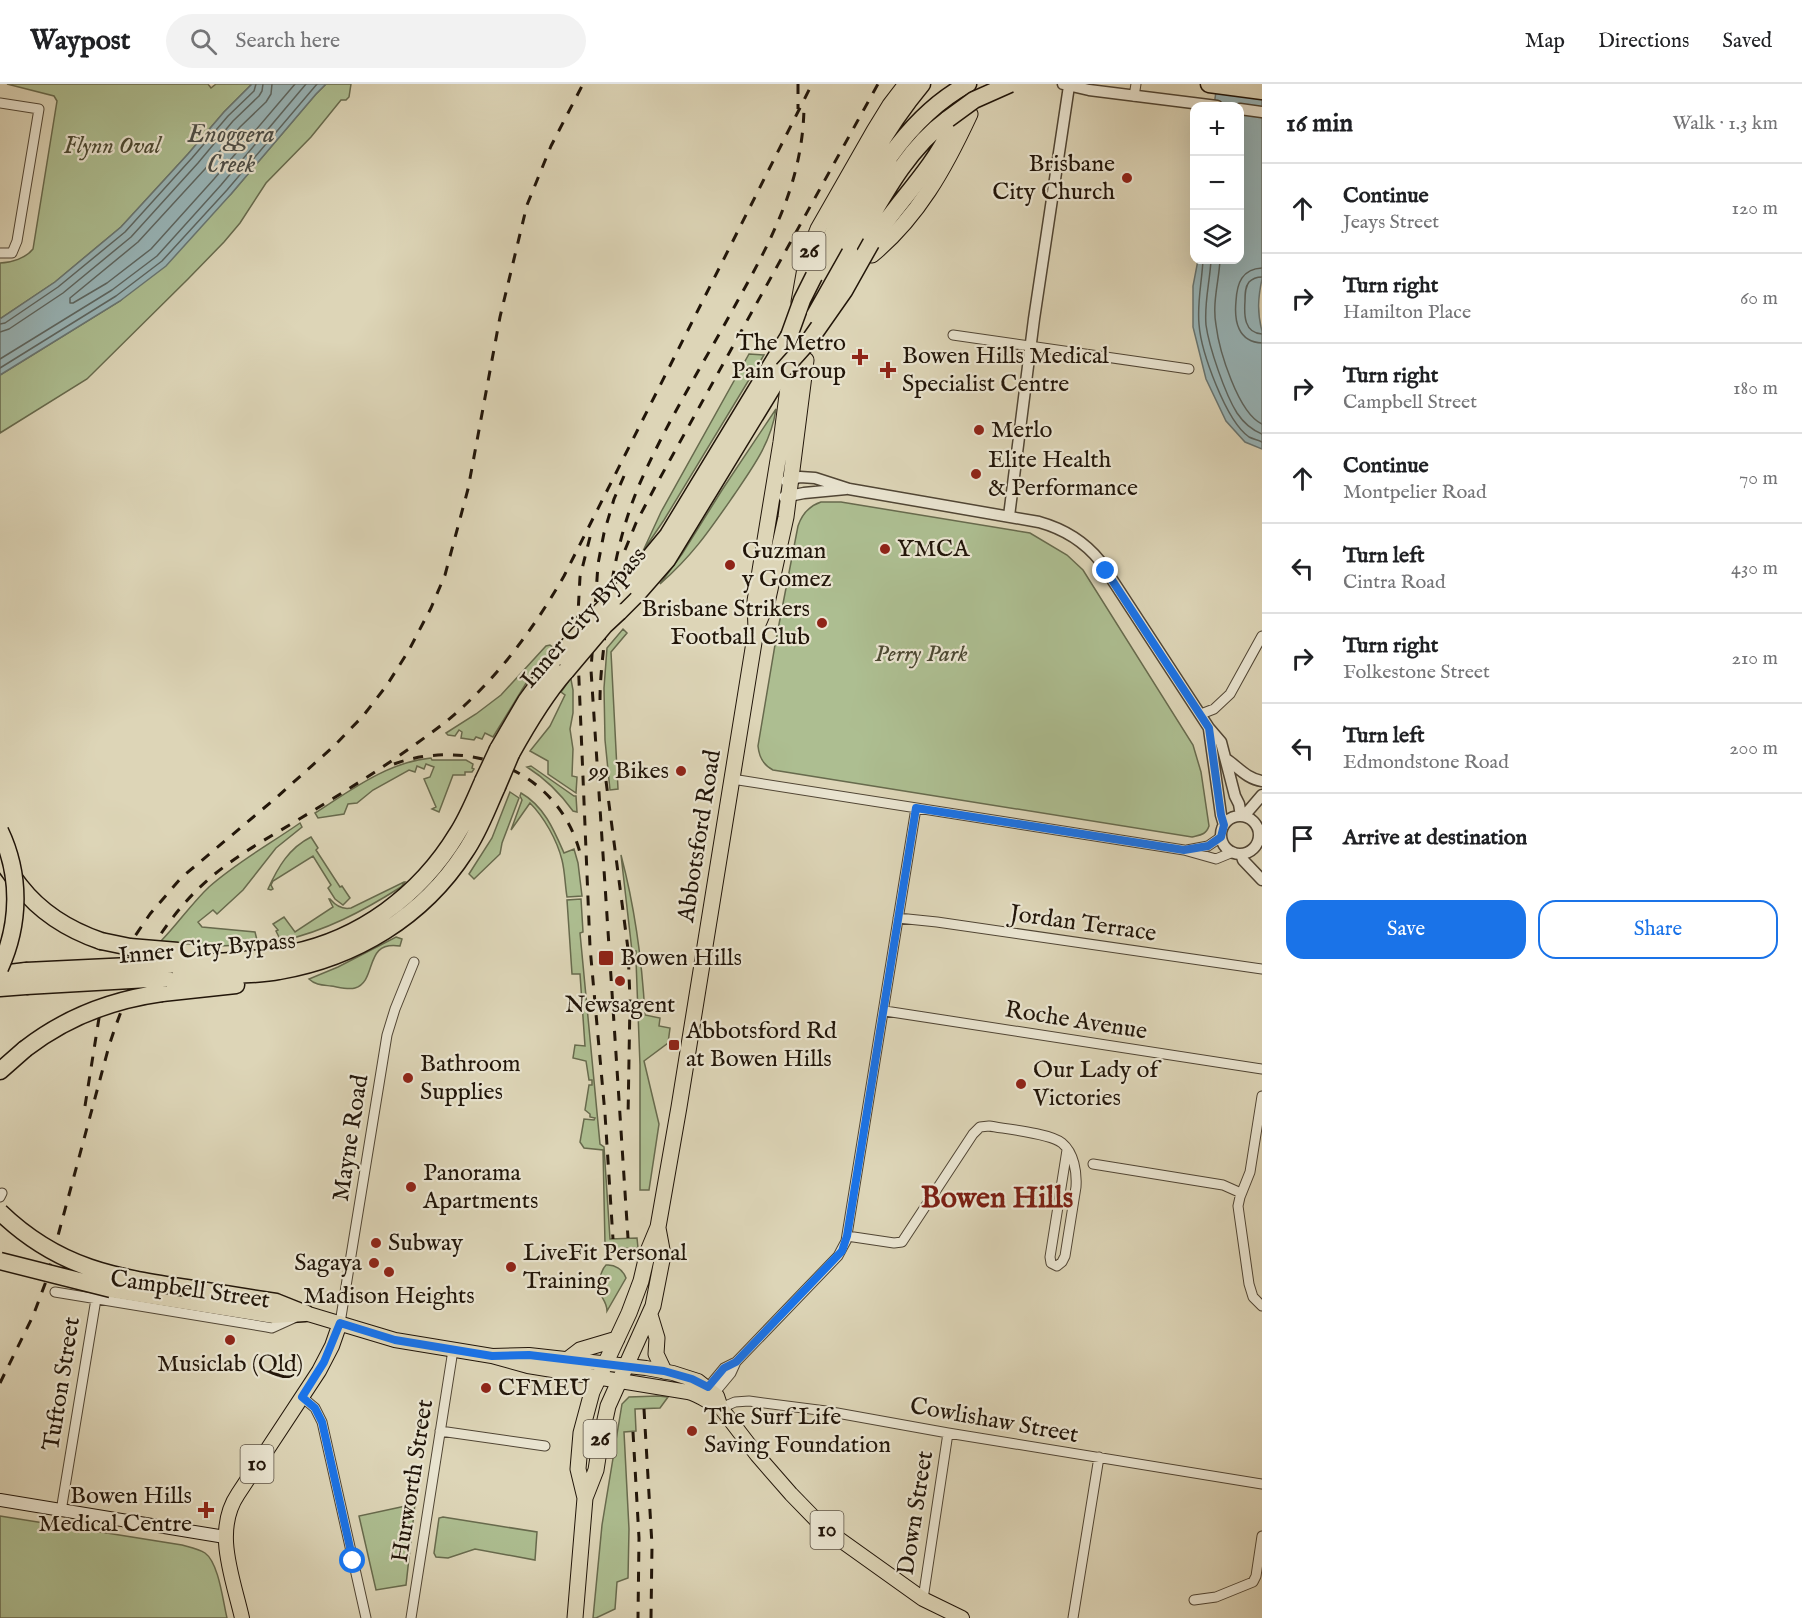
<!DOCTYPE html>
<meta charset="utf-8">
<style>
body{margin:0;font-family:"IM FELL English",serif;background:#f2f2f2;color:#202124}
.controls{position:absolute;right:18px;top:18px;display:grid;overflow:hidden;border-radius:12px;box-shadow:0 6px 24px #0002}
.controls button{width:54px;height:54px;display:grid;place-items:center;padding:0;border:0;border-bottom:2px solid #e0e0e0;background:#fff;color:#202124;font:30px sans-serif}
.stop{position:absolute;width:18px;height:18px;margin:-14px;border:4px solid #1a73e8;border-radius:50%;background:#fff}
.stop.end{background:#1a73e8;border-color:#fff;box-shadow:0 2px 6px #0008}
.list{margin:0;padding:0;list-style:none}
h2{display:flex;justify-content:space-between;align-items:center;height:78px;margin:0;padding:0 24px;font-size:26px}
h2 small{font-size:20px;font-weight:400;color:#757577}
.list li{display:grid;grid-template-columns:39px 1fr auto;gap:18px;align-items:center;box-sizing:border-box;height:90px;padding:0 24px;border-top:2px solid #e0e0e0}
.list b{display:block;font-size:22px;white-space:nowrap}
.list p{margin:0;font-size:20px;white-space:nowrap;color:#757577}
.list em{font-size:20px;font-style:normal;color:#757577}
.actions{display:flex;gap:12px;padding:18px 24px}
.actions a{flex:1;padding:14px 0;border:2px solid #1a73e8;border-radius:18px;text-align:center;font-size:21px;color:#1a73e8}
.actions .main{background:#1a73e8;color:#fff}
.icon{flex:none;width:33px;height:33px;fill:none;stroke:currentColor;stroke-width:2;stroke-linecap:round;stroke-linejoin:round}
.map{position:relative;flex:none;width:1262px;height:1534px;overflow:hidden}
header{display:flex;align-items:center;gap:36px;box-sizing:border-box;height:84px;padding:0 30px;background:#fff;border-bottom:2px solid #e0e0e0}
header strong{font-size:28px}
nav{display:flex;gap:33px;margin-inline-start:auto;font-size:21px}
.search{width:420px;height:54px;background:#f2f2f2;display:flex;align-items:center;gap:15px;box-sizing:border-box;padding:0 21px;border-radius:33px;color:#757577;font-size:22px}
main{display:flex}
aside{flex:1;background:#fff}
.map>svg:first-child{display:block}
.green{fill:#adbe91;stroke:#676a4d;stroke-width:1.5}
.water{fill:#98b6ba;stroke:#687673;stroke-width:1.5}
.lines{fill:none;stroke-linecap:round;stroke-linejoin:round}
.shore{stroke:#5c6662;stroke-width:1.5}
.minor-casing{stroke:#504534;stroke-width:11}
.tertiary-casing{stroke:#504534;stroke-width:13}
.secondary-casing{stroke:#211509;stroke-width:14}
.primary-casing{stroke:#211509;stroke-width:16}
.trunk-casing{stroke:#211509;stroke-width:17}
.motorway-casing{stroke:#211509;stroke-width:19}
.minor{stroke:#e9e4d0;stroke-width:9}
.tertiary{stroke:#e9e4d0;stroke-width:10}
.secondary{stroke:#e9e4d0;stroke-width:12}
.primary{stroke:#ddd5b7;stroke-width:14}
.trunk{stroke:#ddd5b7;stroke-width:15}
.motorway{stroke:#ddd5b7;stroke-width:16}
.rail{stroke:#211509;stroke-width:3;stroke-dasharray:10 10;stroke-linecap:butt}
.motorway-bridge-casing{stroke:#211509;stroke-width:19;stroke-linecap:butt}
.motorway-bridge{stroke:#ddd5b7;stroke-width:16}
.route{stroke:#1a73e8;stroke-width:8}
.poi-dot{fill:#8f2418;stroke:#e9e4d0;stroke-width:2}
.labels{text-anchor:middle;dominant-baseline:central;stroke-width:4.5;stroke-linejoin:round;paint-order:stroke}
.shield{fill:#e9e4d0;stroke:#5d5345;stroke-width:1.5}
.shield-label{font-size:22px;font-weight:bold;fill:#211509}
.park-label{font-size:24px;font-style:italic;fill:#4b4832;stroke:#e9e4d0}
.poi-label{font-size:24px;fill:#211509;stroke:#e9e4d0;text-anchor:start}
.street-label{font-size:24px;fill:#211509;stroke:#e9e4d0}
.water-label{font-size:26px;font-style:italic;fill:#4b4d47;stroke:#e9e4d0}
.district-label{font-size:30px;font-weight:bold;fill:#7a1f14;stroke:#e9e4d0}
</style>
<header>
<strong>Waypost</strong>
<div class="search"><svg class="icon" aria-label="search" viewBox="0 0 24 24"><circle cx="10" cy="10" r="6"/><path d="M15 15l6 6"/></svg>Search here</div>
<nav><a>Map</a><a>Directions</a><a>Saved</a></nav>
</header>
<main>
<div class="map">
<svg width="1262" height="1534" viewBox="0 0 1262 1534">
<rect width="100%" height="100%" fill="#ddd5b7"/>
<filter id="stains"><feTurbulence type="fractalNoise" baseFrequency=".00333" numOctaves="4"/><feColorMatrix values="0 0 0 0 .2 0 0 0 0 .09 0 0 0 0 .02 0 0 0 .5 -.17"/></filter>
<radialGradient id="worn" r=".72"><stop offset=".6" stop-color="#630" stop-opacity="0"/><stop offset="1" stop-color="#630" stop-opacity=".3"/></radialGradient>
<path class="green" d="M7 0H208L211 4 216 0H252L224 28 188 70 121 143 55 198 0 235V179C11 179 26 174 33 165L57 17 54 12Z
M326 0H351L349 13 346 16H341L311 53 266 99 240 139 224 158 188 195 87 295 0 349V291L120 217 231 110 316 10Z
M749 270 764 271 664 436 643 467 661 428Z
M776 325C771 359 753 383 734 411 709 447 693 471 660 500L682 470 722 406Z
M821 418H841L1030 449 1067 471 1083 486 1193 661 1201 688 1209 742C1206 751 1200 751 1192 753L773 686C763 681 759 673 758 662L775 561 798 442C802 430 809 422 821 418Z
M623 545 627 549 611 568 618 705 610 706 605 656 604 604 607 564Z
M550 561 567 574 573 606V629L570 645 573 665 572 692 577 693 576 709 548 690V677L530 667 550 642 565 611 561 608 568 598 564 577 551 567 528 596 493 653 485 649 482 655 476 653 474 656 461 654 462 648 459 646 455 652 448 651 446 649 476 630 501 611 546 562Z
M431 674 432 676H466L473 680 472 684 474 685 472 688H465V691H453L439 728 432 725 436 723 424 695 430 693 434 683 426 680 424 685 417 682 415 688 409 686 373 706 357 719 348 720 344 730 318 734 315 729C351 706 388 678 431 674Z
M531 682 574 712H576L577 728 573 727C560 709 546 695 527 683Z
M510 708 519 714 502 759 500 770 474 795 469 790 492 754Z
M521 709C544 722 554 746 564 769L574 765 578 779 582 812 567 813C565 801 565 788 562 776 557 756 544 733 530 719L511 746 522 716 520 712Z
M300 739 302 743 276 764 243 806 217 830 213 826 198 838 202 843 255 848 258 860 221 862 160 858C177 841 191 820 209 803 237 778 270 760 300 739Z
M311 753 318 764 316 766 340 803 342 802 350 814 343 821 335 815 328 804 331 801 313 772 273 797 271 801 273 805 271 806 268 805C278 783 289 764 311 753Z
M621 771C635 824 642 876 645 931L660 934 659 942 670 944 668 959 644 977 659 1040 649 1106H640V981L636 876V867H632Z
M404 798H405L401 803C363 827 326 847 281 857L276 847 278 846 273 840 284 833 295 848 333 823 329 815H330C336 822 342 826 351 824Z
M581 815 583 848 580 849 600 1060 604 1063 610 1155 637 1154 638 1164 610 1165 605 1160 603 1066 584 1064 580 1058 584 1035 594 1036 595 1034 590 1033V1030L585 1026 589 1001H592V996H589L586 977 573 974 575 961 585 962 580 890H572L567 816Z
M396 853 402 855 400 862C363 856 378 897 355 904 348 906 338 903 331 902 323 901 315 901 309 895L338 883Z
M606 1181C615 1180 623 1186 626 1194L607 1227C607 1219 603 1216 600 1209 597 1201 601 1186 606 1181Z
M658 1312 668 1313 660 1324 635 1325 636 1347 624 1348 629 1445 628 1494 617 1498 615 1525 596 1534H593L602 1441 622 1320 629 1313Z
M415 1420 406 1501 376 1506 359 1432Z
M0 1432 182 1461C189 1463 199 1465 205 1469 219 1479 223 1518 227 1534H0Z
M443 1433 537 1448 535 1476 475 1465 448 1474 436 1473 434 1469 439 1434Z"/>
<path class="water" d="M252 0H326L316 10 231 110 166 182 120 217 0 291V235L55 198 121 143 188 70 224 28Z
M1217 0H1262V195C1258 214 1257 228 1262 247V365L1245 358 1226 337 1206 295 1193 243V202L1198 176H1240V22H1214Z"/>
<g class="lines">
<path class="shore" d="M272 0 271 10 266 18 240 43 205 85 138 158 70 214V219H73L107 199 151 165 214 95 295 0
M1203 176C1202 197 1197 218 1199 240 1201 268 1226 337 1249 353 1253 355 1258 356 1262 358
M1211 176C1210 197 1204 219 1206 241 1209 263 1225 310 1237 329 1243 338 1252 346 1262 350
M1220 176C1219 197 1212 219 1216 241 1219 266 1238 329 1262 340
M1262 184C1242 185 1237 199 1236 217 1234 237 1238 258 1262 259
M1262 193C1257 193 1253 194 1249 198 1245 203 1245 210 1245 217 1244 231 1244 249 1262 250
M0 240 5 239 58 203 125 148 192 74 228 32 254 7 256 0
M0 248 9 245 63 209 131 153 198 79 233 37 259 12 262 7 263 0
M0 275 112 206 157 172 221 101 306 0
M0 284 116 212 162 177 227 106 317 0"/>
<defs>
<path id="minor" d="M1134 12 1136 0
M0 19 39 25 17 157 12 169H0
M953 251 1189 285
M1201 630 1214 625 1230 610 1262 552
M732 695 1184 766 1216 775 1233 768
M1187 766 1208 762 1221 753
M898 834 937 838 1262 885
M885 927 1262 985
M1262 1012 1250 1088 1240 1113 1238 1122 1249 1200 1253 1213 1262 1222
M1093 1080 1223 1101 1241 1109
M0 1113 2 1109
M847 1152 894 1159 902 1158 973 1050 980 1043 989 1042C1006 1045 1050 1049 1062 1059 1074 1069 1077 1088 1076 1103L1065 1172 1062 1178 1057 1182 1051 1179 1050 1173 1067 1066
M55 1208 267 1243 272 1244 294 1234
M340 1239 387 951 395 925 414 878
M705 1307 724 1284 736 1278 838 1172 846 1157 916 724
M302 1313 315 1324 322 1338 366 1534
M711 1313 731 1289 736 1278
M721 1324 735 1318 749 1317 826 1327 948 1349 1262 1400
M440 1347 545 1362
M61 1427 96 1215
M923 1515 948 1349
M1194 1516 1216 1513 1253 1498 1256 1492 1262 1452
M411 1534 453 1266
M1073 1534 1099 1373"/>
<path id="tertiary" d="M1063 0 1089 6 1217 22
M1240 25 1262 28
M786 397 800 393 815 394 849 405 1039 438C1064 445 1084 457 1100 477L1209 644 1221 658 1235 712 1239 720 1241 732
M784 413 804 409 846 405
M1009 432 1034 235 1069 2
M1209 645 1221 731 1224 741
M1226 675C1238 683 1247 695 1262 697
M1244 732 1262 711
M1221 751a19 19 0 1 1 38 0a19 19 0 1 1-38 0Z
M1241 770 1243 776 1262 796"/>
<path id="secondary" d="M0 1416 225 1453"/>
<path id="primary" d="M305 1229 395 1256 492 1272 528 1282 688 1308C700 1311 709 1319 721 1324
M492 1272 529 1271 646 1284 673 1289 698 1297 717 1312 721 1324 757 1371 791 1410 825 1445 923 1515 962 1534
M242 1534C233 1494 213 1447 238 1410L319 1287 332 1262 340 1239"/>
<path id="trunk" d="M872 171C918 133 945 84 970 30
M799 218 807 173 818 145 874 47 890 21 906 0
M758 540 767 519 786 433 806 276
M650 1231 657 1254 656 1270 664 1287
M567 1276 580 1266 617 1255
M585 1414 596 1386 601 1354 608 1322 653 1222 663 1171 658 1144
M575 1534 585 1414 578 1385 581 1349 592 1308 629 1229 641 1197 648 1167 658 1143 679 1023 756 546 755 517 781 358 792 272"/>
<path id="motorway" d="M1209 0 1262 7
M871 159C896 119 931 88 951 45
M850 169C878 122 903 68 948 35
M823 172C848 113 881 49 922 0
M811 213 890 72C911 43 936 17 968 0
M625 503 668 451 789 252
M619 528 639 508 667 476 783 286
M498 665 526 617 558 573
M511 670C527 641 544 612 566 587
M0 775C7 784 13 793 20 802 41 829 69 846 101 857
M172 880C212 878 252 877 291 869 360 855 420 811 457 750 468 733 475 715 483 697
M0 890 26 887
M166 894C188 893 211 892 234 891 249 890 264 890 279 887 355 874 423 833 465 768 479 748 487 725 497 703
M0 904 26 902
M162 909 236 901
M0 987 25 965
M111 1205 274 1231 305 1229
M200 1206 276 1218 301 1228"/>
</defs>
<use href="#minor" class="minor-casing"/>
<use href="#tertiary" class="tertiary-casing"/>
<use href="#secondary" class="secondary-casing"/>
<use href="#primary" class="primary-casing"/>
<use href="#trunk" class="trunk-casing"/>
<use href="#motorway" class="motorway-casing"/>
<use href="#minor" class="minor"/>
<use href="#tertiary" class="tertiary"/>
<use href="#secondary" class="secondary"/>
<use href="#primary" class="primary"/>
<use href="#trunk" class="trunk"/>
<use href="#motorway" class="motorway"/>
<path class="rail" d="M798 0V25
M624 392 614 415 604 449 598 480 591 586 628 1154
M590 453 580 493 577 548 590 863 605 1030 613 1155
M625 466 636 439 655 403 878 0
M600 616C600 598 602 579 604 561 609 503 619 444 644 390 671 331 706 275 737 218 772 155 803 97 804 23
M394 680C472 652 562 689 581 773
M606 697 628 865 630 916 628 1034
M85 1022 99 934 125 869 135 852 150 830 181 794 277 713 334 662 363 632 387 601 409 566 431 524 445 491 468 405 500 233 527 121 551 62 583 0
M0 1299 33 1232 45 1200 109 962C129 899 159 838 210 794 238 770 270 753 301 734 351 704 402 672 448 636 496 596 533 546 564 492L812 0
M644 1325 652 1461 651 1534
M633 1348 639 1454 638 1534"/>
<defs>
<path id="motorway-bridge" d="M948 35 974 16 1010 0
M815 231 850 169
M789 252 802 216 814 192
M783 286 809 257 844 207 871 159
M558 573 586 542 625 503
M566 587 604 542 619 528
M483 697 498 665
M497 703 511 670
M0 747C21 791 20 840 0 884
M101 857 130 863 178 867
M26 887 172 880
M26 902 166 894
M25 965C65 934 111 916 162 909
M0 1128C61 1187 120 1194 200 1206
M0 1177 111 1205"/>
</defs>
<use href="#motorway-bridge" class="motorway-bridge-casing"/>
<use href="#motorway-bridge" class="motorway-bridge"/>
</g>
<g class="lines">
<path class="route" d="M353 1477 322 1338 315 1324 302 1313 324 1278 340 1239 395 1256 492 1272 529 1271 664 1287 692 1295 708 1303 724 1284 736 1278 842 1167 847 1152 916 724 1184 766 1208 762 1221 753 1224 741 1221 731 1209 644 1106 487"/>
</g>
<g class="poi-dot">
<circle cx="1127" cy="94" r="6"/>
<path d="M857 264h6v6h6v6h-6v6h-6v-6h-6v-6h6z"/>
<path d="M885 277h6v6h6v6h-6v6h-6v-6h-6v-6h6z"/>
<circle cx="979" cy="346" r="6"/>
<circle cx="976" cy="390" r="6"/>
<circle cx="885" cy="465" r="6"/>
<circle cx="730" cy="481" r="6"/>
<circle cx="822" cy="539" r="6"/>
<circle cx="681" cy="687" r="6"/>
<rect x="598" y="866" width="16" height="16" rx="3"/>
<circle cx="620" cy="897" r="6"/>
<rect x="668" y="955" width="12" height="12" rx="3"/>
<circle cx="408" cy="994" r="6"/>
<circle cx="1021" cy="1000" r="6"/>
<circle cx="411" cy="1103" r="6"/>
<circle cx="376" cy="1159" r="6"/>
<circle cx="374" cy="1179" r="6"/>
<circle cx="511" cy="1183" r="6"/>
<circle cx="389" cy="1188" r="6"/>
<circle cx="230" cy="1256" r="6"/>
<circle cx="486" cy="1304" r="6"/>
<circle cx="692" cy="1347" r="6"/>
<path d="M203 1417h6v6h6v6h-6v6h-6v-6h-6v-6h6z"/>
</g>
<g class="labels">
<g class="shield">
<rect x="792.5" y="148" width="33" height="38" rx="4.5"/>
<rect x="583.5" y="1336" width="33" height="38" rx="4.5"/>
<rect x="240.5" y="1361" width="33" height="38" rx="4.5"/>
<rect x="810.5" y="1427" width="33" height="38" rx="4.5"/>
</g>
<g class="shield-label">
<text x="809" y="167">26</text>
<text x="600" y="1355">26</text>
<text x="257" y="1380">10</text>
<text x="827" y="1446">10</text>
</g>
<g class="park-label">
<text x="112" y="62">Flynn Oval</text>
<text x="921" y="570">Perry Park</text>
</g>
<g class="poi-label">
<text x="1115" y="80" text-anchor="end">Brisbane<tspan x="1115" dy="28">City Church</tspan></text>
<text x="846" y="259" text-anchor="end">The Metro<tspan x="846" dy="28">Pain Group</tspan></text>
<text x="902" y="272">Bowen Hills Medical<tspan x="902" dy="28">Specialist Centre</tspan></text>
<text x="991" y="346">Merlo</text>
<text x="988" y="376">Elite Health<tspan x="988" dy="28">&amp; Performance</tspan></text>
<text x="897" y="465">YMCA</text>
<text x="742" y="467">Guzman<tspan x="742" dy="28">y Gomez</tspan></text>
<text x="810" y="525" text-anchor="end">Brisbane Strikers<tspan x="810" dy="28">Football Club</tspan></text>
<text x="669" y="687" text-anchor="end">99 Bikes</text>
<text x="620" y="874">Bowen Hills</text>
<text x="620" y="921" text-anchor="middle">Newsagent</text>
<text x="686" y="947">Abbotsford Rd<tspan x="686" dy="28">at Bowen Hills</tspan></text>
<text x="420" y="980">Bathroom<tspan x="420" dy="28">Supplies</tspan></text>
<text x="1033" y="986">Our Lady of<tspan x="1033" dy="28">Victories</tspan></text>
<text x="423" y="1089">Panorama<tspan x="423" dy="28">Apartments</tspan></text>
<text x="388" y="1159">Subway</text>
<text x="523" y="1169">LiveFit Personal<tspan x="523" dy="28">Training</tspan></text>
<text x="362" y="1179" text-anchor="end">Sagaya</text>
<text x="389" y="1212" text-anchor="middle">Madison Heights</text>
<text x="230" y="1280" text-anchor="middle">Musiclab (Qld)</text>
<text x="498" y="1304">CFMEU</text>
<text x="704" y="1333">The Surf Life<tspan x="704" dy="28">Saving Foundation</tspan></text>
<text x="192" y="1412" text-anchor="end">Bowen Hills<tspan x="192" dy="28">Medical Centre</tspan></text>
</g>
<g class="street-label">
<text transform="translate(584 534) rotate(-49)">Inner City Bypass</text>
<text transform="translate(700 752) rotate(-81)">Abbotsford Road</text>
<text transform="translate(1083 840) rotate(8)">Jordan Terrace</text>
<text transform="translate(207 865) rotate(-5)">Inner City Bypass</text>
<text transform="translate(1076 937) rotate(9)">Roche Avenue</text>
<text transform="translate(351 1054) rotate(-81)">Mayne Road</text>
<text transform="translate(190 1206) rotate(8)">Campbell Street</text>
<text transform="translate(62 1300) rotate(-81)">Tufton Street</text>
<text transform="translate(994 1337) rotate(10)">Cowlishaw Street</text>
<text transform="translate(413 1397) rotate(-81)">Hurworth Street</text>
<text transform="translate(916 1429) rotate(-81)">Down Street</text>
</g>
<g class="water-label">
<text x="231" y="50">Enoggera<tspan x="231" dy="30">Creek</tspan></text>
</g>
<g class="district-label">
<text x="997" y="1115">Bowen Hills</text>
</g>
</g>
<rect width="100%" height="100%" filter="url(#stains)"/>
<rect width="100%" height="100%" fill="url(#worn)"/>
</svg>
<div class="controls">
<button>+</button>
<button>−</button>
<button><svg class="icon" aria-label="layers" viewBox="0 0 24 24"><path d="M12 4l9 5-9 5-9-5zM3 14l9 5 9-5"/></svg></button>
</div>
<div class="stop" style="left:353px;top:1477px"></div>
<div class="stop end" style="left:1106px;top:487px"></div>
</div>
<aside>
<h2>16 min<small>Walk · 1.3 km</small></h2>
<ul class="list">
<li><svg class="icon" aria-label="ahead" viewBox="0 0 24 24"><path d="M12 20V5M6 11l6-6 6 6"/></svg><div><b>Continue</b><p>Jeays Street</p></div><em>120 m</em></li>
<li><svg class="icon" aria-label="right" viewBox="0 0 24 24"><path d="M7 20v-9h11M14 6l5 5-5 5"/></svg><div><b>Turn right</b><p>Hamilton Place</p></div><em>60 m</em></li>
<li><svg class="icon" aria-label="right" viewBox="0 0 24 24"><path d="M7 20v-9h11M14 6l5 5-5 5"/></svg><div><b>Turn right</b><p>Campbell Street</p></div><em>180 m</em></li>
<li><svg class="icon" aria-label="ahead" viewBox="0 0 24 24"><path d="M12 20V5M6 11l6-6 6 6"/></svg><div><b>Continue</b><p>Montpelier Road</p></div><em>70 m</em></li>
<li><svg class="icon" aria-label="left" viewBox="0 0 24 24"><path d="M17 20v-9H6M10 6l-5 5 5 5"/></svg><div><b>Turn left</b><p>Cintra Road</p></div><em>430 m</em></li>
<li><svg class="icon" aria-label="right" viewBox="0 0 24 24"><path d="M7 20v-9h11M14 6l5 5-5 5"/></svg><div><b>Turn right</b><p>Folkestone Street</p></div><em>210 m</em></li>
<li><svg class="icon" aria-label="left" viewBox="0 0 24 24"><path d="M17 20v-9H6M10 6l-5 5 5 5"/></svg><div><b>Turn left</b><p>Edmondstone Road</p></div><em>200 m</em></li>
<li><svg class="icon" aria-label="arrive" viewBox="0 0 24 24"><path d="M6 21V4h12l-3 4 3 4H6"/></svg><div><b>Arrive at destination</b></div></li>
</ul>
<div class="actions"><a class="main">Save</a><a>Share</a></div>
</aside>
</main>
